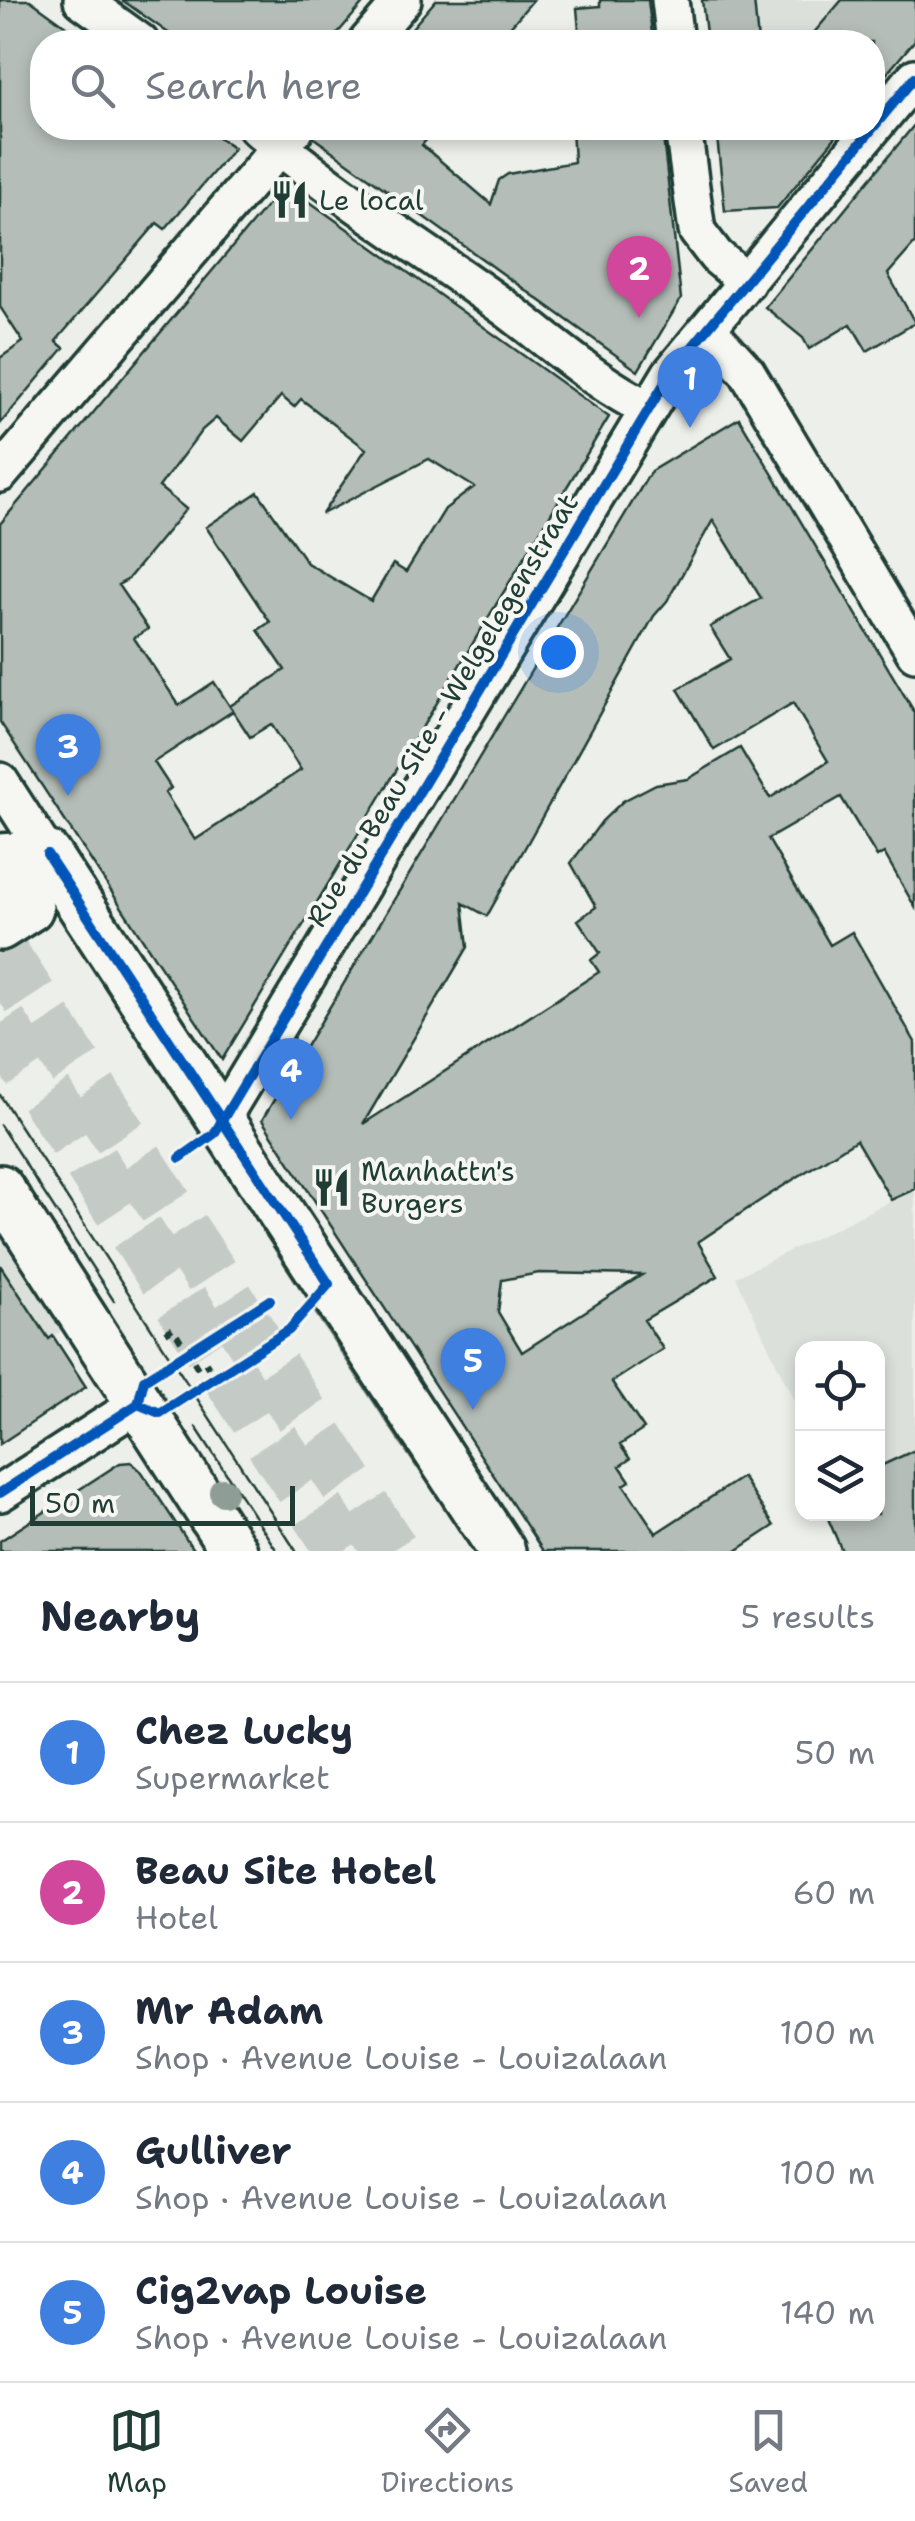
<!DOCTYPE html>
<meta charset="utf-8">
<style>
body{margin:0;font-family:"Shantell Sans",sans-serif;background:#f2f2f3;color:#1f2937}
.controls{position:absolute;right:30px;bottom:30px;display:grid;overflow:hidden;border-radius:20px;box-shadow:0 5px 15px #0003}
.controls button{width:90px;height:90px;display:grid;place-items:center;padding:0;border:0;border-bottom:2px solid #e0e1e3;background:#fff;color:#1f2937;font:50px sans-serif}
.scale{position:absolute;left:30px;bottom:25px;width:265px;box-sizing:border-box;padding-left:10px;border:5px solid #1f3d34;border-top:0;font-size:28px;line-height:35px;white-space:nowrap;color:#1f3d34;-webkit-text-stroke:8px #f6f6f2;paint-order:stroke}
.you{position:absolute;left:558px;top:652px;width:35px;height:35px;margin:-25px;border:8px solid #fff;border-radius:50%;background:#1a73e8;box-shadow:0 0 0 15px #1a73e833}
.badge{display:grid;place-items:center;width:65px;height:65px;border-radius:50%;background:#1f3d34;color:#fff;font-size:32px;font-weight:700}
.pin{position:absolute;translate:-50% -82px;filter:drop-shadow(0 2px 5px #0008)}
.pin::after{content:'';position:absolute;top:52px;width:35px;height:30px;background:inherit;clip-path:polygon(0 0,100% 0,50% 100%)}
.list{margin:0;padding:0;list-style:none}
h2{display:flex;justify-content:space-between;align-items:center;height:130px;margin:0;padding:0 40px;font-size:42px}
h2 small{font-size:32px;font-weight:400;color:#747a83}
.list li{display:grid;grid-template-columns:65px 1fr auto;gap:30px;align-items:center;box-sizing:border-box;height:140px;padding:0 40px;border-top:2px solid #e0e1e3}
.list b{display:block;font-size:38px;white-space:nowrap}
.list p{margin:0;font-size:32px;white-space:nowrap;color:#747a83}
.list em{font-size:32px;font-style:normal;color:#747a83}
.icon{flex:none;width:55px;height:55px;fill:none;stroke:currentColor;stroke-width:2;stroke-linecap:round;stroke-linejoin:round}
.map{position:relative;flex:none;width:915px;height:1551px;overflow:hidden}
.search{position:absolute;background:#fff;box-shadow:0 5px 15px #0003;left:30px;right:30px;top:30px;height:110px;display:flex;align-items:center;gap:25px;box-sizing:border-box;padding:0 35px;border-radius:40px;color:#747a83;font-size:38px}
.sheet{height:830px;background:#fff}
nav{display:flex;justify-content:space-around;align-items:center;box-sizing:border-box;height:140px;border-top:2px solid #e0e1e3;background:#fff;font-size:28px;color:#747a83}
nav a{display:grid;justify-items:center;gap:5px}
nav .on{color:#1f3d34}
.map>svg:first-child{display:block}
.built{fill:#dce0db}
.green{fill:#cbd2cc;stroke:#758880;stroke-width:2.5}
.building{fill:#b4bdb8;stroke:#1f3d34;stroke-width:2.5;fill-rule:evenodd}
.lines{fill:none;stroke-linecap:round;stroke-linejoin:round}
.trunk-tunnel{stroke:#c4cbc6;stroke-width:55;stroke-dasharray:55 28;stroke-linecap:butt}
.minor-casing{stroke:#1f3d34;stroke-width:42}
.tertiary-casing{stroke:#1f3d34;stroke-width:52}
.path{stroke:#1f3d34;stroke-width:6;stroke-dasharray:8 8;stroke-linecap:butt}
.minor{stroke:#f6f6f2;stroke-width:35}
.tertiary{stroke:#f6f6f2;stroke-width:45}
.tram{stroke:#1f3d34;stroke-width:2.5}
.cycleway-casing{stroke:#f6f6f2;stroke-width:16}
.cycleway{stroke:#0057b8;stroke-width:10}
.tree{fill:#8e9e96}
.labels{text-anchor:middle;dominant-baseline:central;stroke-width:8;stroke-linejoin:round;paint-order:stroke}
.poi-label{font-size:28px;fill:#1f3d34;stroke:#f6f6f2;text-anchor:start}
.street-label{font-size:28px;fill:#1f3d34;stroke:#f6f6f2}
</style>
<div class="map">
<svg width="915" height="1551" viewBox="0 0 915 1551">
<rect width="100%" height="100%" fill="#edefea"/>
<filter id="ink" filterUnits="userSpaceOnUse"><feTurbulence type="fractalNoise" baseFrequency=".01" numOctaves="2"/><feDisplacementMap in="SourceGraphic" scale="20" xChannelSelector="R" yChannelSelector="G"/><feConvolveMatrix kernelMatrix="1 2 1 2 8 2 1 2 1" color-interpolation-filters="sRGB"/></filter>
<g filter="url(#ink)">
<path class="built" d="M702 0H915V40L873 91 872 42H707Z
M915 1189V1551L878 1469V1348H802V1418L736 1277Z
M0 1225 67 1327 0 1372Z"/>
<path class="green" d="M114 980 211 1129 201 1136 104 986Z
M220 1142 310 1281 300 1288 210 1149Z
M324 1302 422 1452 416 1466 313 1309Z"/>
<path class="building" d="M0 0H30L88 42H42V128H205L234 148 165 229 157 223 56 341 64 348 0 424V358L23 342 0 307Z
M122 0H366L330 42H181Z
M436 0H533L497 42H400Z
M600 0H648L653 42H580L577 8 600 6Z
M702 0H754L758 42H707Z
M842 0H915V40L872 91V42H806Z
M915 124V243L888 274 915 323 867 351 851 324 809 349 803 338 765 307Z
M317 128H436L422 145 491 204 499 180 508 174 574 162 572 128H662L681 299 638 371 314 138Z
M716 128H843L777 208 725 211Z
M285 184 609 417 222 1060 0 722V524ZM281 396 294 407 301 399 366 449 322 514 429 459 474 487 445 509 406 572 393 564 371 601 307 563 258 492 206 527 270 622 258 630 285 670 230 706 233 711 214 682 179 705 134 638 148 629 118 585 127 580 186 509 159 487 202 430 216 418 243 441ZM233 711 250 737 271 724 301 770 195 840 165 793 171 788 154 762Z
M739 418 915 713V907L884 853 877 857 841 797 768 839 830 945 852 932 915 1042V1189L891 1200 856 1140 761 1200 698 1242 718 1276 644 1320 663 1349 612 1382 644 1429 620 1445 630 1459 620 1466 630 1481 624 1485 656 1533 742 1477 774 1526 736 1551H543L262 1120 651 471ZM713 520 761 598 710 627 730 659 678 689 714 750 793 703 828 761 770 798 740 748 688 779 656 784 623 801 602 821 571 863 596 907 578 920 600 953 591 960 599 972 363 1124 468 947 463 903 487 916 654 616 667 601ZM539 1273 642 1275 522 1352 498 1312 502 1280Z
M0 1265 49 1339 53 1336 86 1387 0 1444Z
M915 1450V1551H842L826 1514H878V1467Z
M131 1462 142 1472 194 1551H0V1541L120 1463Z"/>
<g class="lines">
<path class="trunk-tunnel" d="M0 952 391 1551
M0 1024 344 1551"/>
<defs>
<path id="minor" d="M82 0 140 42
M670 0 675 42
M367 42 403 0
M257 128C334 194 422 248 505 308 552 343 597 384 649 409
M683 128 697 231 716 256 747 282
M708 329 747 372 915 653
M0 474 296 128
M0 781 47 854 40 875
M221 1120 670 374 915 77
M0 1493 138 1404"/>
<path id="tertiary" d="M0 857 47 854 502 1551
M0 861 30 908 0 927
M0 1188 234 1551"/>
</defs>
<use href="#minor" class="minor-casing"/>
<use href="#tertiary" class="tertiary-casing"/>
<path class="path" d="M166 1333 173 1328 199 1370 210 1363"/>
<use href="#minor" class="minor"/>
<use href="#tertiary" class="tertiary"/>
<path class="tram" d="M0 1095 296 1551
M0 1125 114 1301
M196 1427 277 1551"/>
<defs>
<path id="cycleway" d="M47 854 329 1284 289 1330 160 1413 138 1404
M180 1158 214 1134 670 374 915 77
M0 1493 138 1404 144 1380 270 1300"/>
</defs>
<use href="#cycleway" class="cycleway-casing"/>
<use href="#cycleway" class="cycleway"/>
</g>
<circle class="tree" cx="223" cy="1492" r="14"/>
</g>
<defs>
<symbol id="restaurant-bare" viewBox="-9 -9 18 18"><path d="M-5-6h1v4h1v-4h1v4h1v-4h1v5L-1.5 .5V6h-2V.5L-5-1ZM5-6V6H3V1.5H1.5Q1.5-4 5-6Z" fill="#1f3d34" stroke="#f6f6f2" stroke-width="2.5" paint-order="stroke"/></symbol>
</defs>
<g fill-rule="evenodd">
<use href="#restaurant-bare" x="262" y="172" width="55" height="55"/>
<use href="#restaurant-bare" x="304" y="1160" width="55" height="55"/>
</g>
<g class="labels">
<g class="poi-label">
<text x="319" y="200">Le local</text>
<text x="361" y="1171">Manhattn's<tspan x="361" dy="32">Burgers</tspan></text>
</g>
<g class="street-label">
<text transform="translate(442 710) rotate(-59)">Rue du Beau Site - Welgelegenstraat</text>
</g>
</g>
</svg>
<div class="controls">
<button><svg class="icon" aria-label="locate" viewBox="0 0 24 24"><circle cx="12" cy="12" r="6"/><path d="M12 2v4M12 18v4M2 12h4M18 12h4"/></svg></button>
<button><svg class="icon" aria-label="layers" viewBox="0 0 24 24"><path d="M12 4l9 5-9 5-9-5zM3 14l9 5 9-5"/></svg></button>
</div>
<div class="scale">50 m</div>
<div class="you"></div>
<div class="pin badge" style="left:690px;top:428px;background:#3f7fe0">1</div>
<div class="pin badge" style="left:639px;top:318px;background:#d1479c">2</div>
<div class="pin badge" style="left:68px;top:796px;background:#3f7fe0">3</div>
<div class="pin badge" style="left:291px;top:1120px;background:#3f7fe0">4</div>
<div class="pin badge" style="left:473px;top:1410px;background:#3f7fe0">5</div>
<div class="search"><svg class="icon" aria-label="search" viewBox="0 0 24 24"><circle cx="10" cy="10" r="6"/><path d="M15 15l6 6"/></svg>Search here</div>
</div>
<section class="sheet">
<h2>Nearby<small>5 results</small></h2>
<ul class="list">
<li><span class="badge" style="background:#3f7fe0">1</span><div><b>Chez Lucky</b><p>Supermarket</p></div><em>50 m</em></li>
<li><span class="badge" style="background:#d1479c">2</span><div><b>Beau Site Hotel</b><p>Hotel</p></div><em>60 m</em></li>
<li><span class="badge" style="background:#3f7fe0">3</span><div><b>Mr Adam</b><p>Shop · Avenue Louise - Louizalaan</p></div><em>100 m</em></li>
<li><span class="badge" style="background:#3f7fe0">4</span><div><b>Gulliver</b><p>Shop · Avenue Louise - Louizalaan</p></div><em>100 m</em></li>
<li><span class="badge" style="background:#3f7fe0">5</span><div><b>Cig2vap Louise</b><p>Shop · Avenue Louise - Louizalaan</p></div><em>140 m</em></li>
</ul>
</section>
<nav>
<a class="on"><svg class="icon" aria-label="map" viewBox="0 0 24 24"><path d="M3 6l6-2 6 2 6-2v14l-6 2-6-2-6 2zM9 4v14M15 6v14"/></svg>Map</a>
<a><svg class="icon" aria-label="directions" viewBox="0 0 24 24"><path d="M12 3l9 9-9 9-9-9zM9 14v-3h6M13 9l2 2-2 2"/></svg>Directions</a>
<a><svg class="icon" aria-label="saved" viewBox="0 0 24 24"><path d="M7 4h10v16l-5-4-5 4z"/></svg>Saved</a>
</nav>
